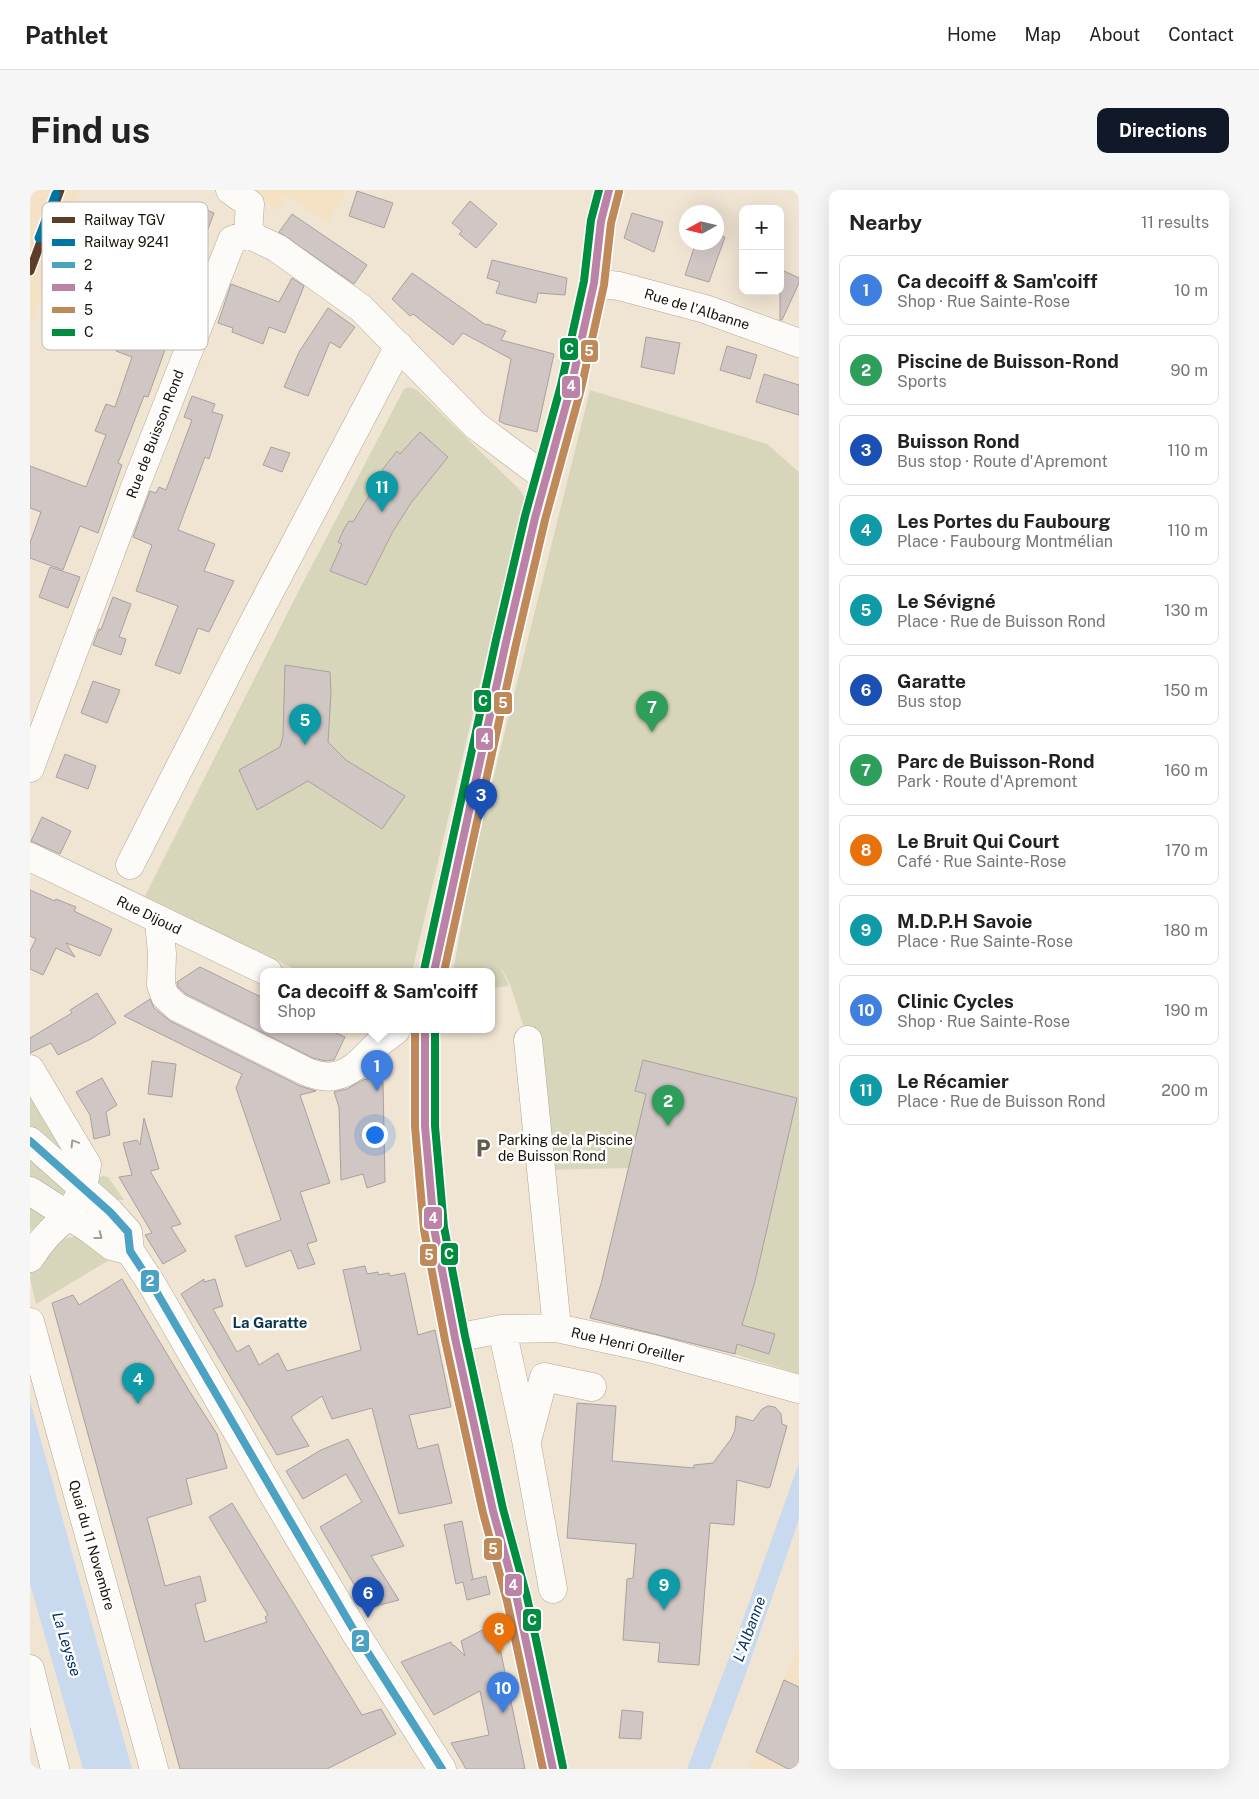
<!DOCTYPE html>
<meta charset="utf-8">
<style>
body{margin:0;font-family:"Public Sans",sans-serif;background:#f6f6f6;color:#222}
.controls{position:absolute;right:15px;top:15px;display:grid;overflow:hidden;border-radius:10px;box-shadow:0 5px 20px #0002}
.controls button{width:45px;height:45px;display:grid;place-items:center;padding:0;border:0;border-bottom:1px solid #e0e0e0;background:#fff;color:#222;font:25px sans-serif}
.compass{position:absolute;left:649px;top:15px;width:45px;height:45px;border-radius:50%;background:#fff;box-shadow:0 5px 20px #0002;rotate:262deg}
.you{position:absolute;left:344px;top:944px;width:18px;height:18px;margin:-12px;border:4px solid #fff;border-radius:50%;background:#1a73e8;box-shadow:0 0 0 8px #1a73e833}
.badge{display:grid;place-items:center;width:32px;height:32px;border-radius:50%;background:#111827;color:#fff;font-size:16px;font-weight:700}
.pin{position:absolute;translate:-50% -41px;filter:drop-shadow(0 1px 2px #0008)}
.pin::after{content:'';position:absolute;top:26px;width:18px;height:15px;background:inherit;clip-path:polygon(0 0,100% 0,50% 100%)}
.popup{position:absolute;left:230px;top:778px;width:235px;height:65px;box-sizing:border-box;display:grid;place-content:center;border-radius:10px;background:#fff;filter:drop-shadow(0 1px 4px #0005);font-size:16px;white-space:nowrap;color:#767676}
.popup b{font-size:19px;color:#222}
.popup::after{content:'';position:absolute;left:50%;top:100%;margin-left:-10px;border:10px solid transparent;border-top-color:#fff}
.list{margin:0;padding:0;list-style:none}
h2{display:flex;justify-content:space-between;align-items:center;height:65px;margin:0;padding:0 20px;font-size:21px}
h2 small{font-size:16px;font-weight:400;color:#767676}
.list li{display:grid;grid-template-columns:32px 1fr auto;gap:15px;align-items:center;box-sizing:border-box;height:70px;margin:0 10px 10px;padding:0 10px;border:1px solid #e0e0e0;border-radius:10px}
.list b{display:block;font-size:19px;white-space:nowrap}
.list p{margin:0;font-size:16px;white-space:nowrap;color:#767676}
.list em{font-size:16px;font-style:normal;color:#767676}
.map{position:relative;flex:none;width:769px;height:1579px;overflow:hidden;border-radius:10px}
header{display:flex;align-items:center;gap:30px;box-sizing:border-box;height:70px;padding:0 25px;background:#fff;border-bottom:1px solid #e0e0e0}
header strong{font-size:24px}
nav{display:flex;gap:28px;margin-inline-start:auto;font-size:18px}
.intro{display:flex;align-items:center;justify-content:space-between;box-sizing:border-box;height:120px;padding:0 30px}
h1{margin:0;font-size:35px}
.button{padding:12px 22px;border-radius:10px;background:#111827;color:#fff;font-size:18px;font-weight:700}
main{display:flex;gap:30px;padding:0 30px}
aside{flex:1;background:#fff;border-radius:10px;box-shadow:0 5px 20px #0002}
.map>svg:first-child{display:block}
.built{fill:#f5e1c3}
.green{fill:#d8d6ba}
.water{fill:#c9daef}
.building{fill:#d0c6c4;stroke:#aaa09e}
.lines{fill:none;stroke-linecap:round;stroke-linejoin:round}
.minor-casing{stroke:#b1a89a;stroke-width:29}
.major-casing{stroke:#b1a89a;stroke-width:29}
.minor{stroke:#fdfbf8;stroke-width:28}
.major{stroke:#fdfbf8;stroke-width:28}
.bus-1-casing{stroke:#fff;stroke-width:11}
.bus-2-casing{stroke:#fff;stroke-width:11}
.bus-3-casing{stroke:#fff;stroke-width:11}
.bus-4-casing{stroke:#fff;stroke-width:11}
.bus-1{stroke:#4ca2c3;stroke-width:8}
.bus-2{stroke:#bb84a7;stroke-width:8}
.bus-3{stroke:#bf8959;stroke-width:8}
.bus-4{stroke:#008d3f;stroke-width:8}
.rail-1-casing{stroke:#fff;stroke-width:12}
.rail-2-casing{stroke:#fff;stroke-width:12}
.rail-1{stroke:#5c3e26;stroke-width:9}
.rail-2{stroke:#0075a1;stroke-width:9}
.oneway{stroke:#a19d97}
.labels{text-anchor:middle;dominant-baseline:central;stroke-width:5;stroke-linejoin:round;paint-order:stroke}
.street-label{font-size:14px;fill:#181106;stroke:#fff}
.poi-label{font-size:14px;fill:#181106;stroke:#fff;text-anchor:start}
.neighbourhood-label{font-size:15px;font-weight:bold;fill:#0a354b;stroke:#fff}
.water-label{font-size:15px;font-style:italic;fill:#023169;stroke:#fff}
.key{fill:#fff;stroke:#bab8b4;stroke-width:1}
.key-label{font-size:14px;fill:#181106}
.line-badge{stroke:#fff;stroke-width:2}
.badge-label{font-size:14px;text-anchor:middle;font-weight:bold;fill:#fff}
</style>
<header>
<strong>Pathlet</strong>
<nav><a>Home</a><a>Map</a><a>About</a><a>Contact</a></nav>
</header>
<div class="intro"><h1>Find us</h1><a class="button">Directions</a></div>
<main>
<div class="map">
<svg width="769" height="1579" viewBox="0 0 769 1579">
<rect width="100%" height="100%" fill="#f0e4d2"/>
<path class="built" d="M6 0H50L0 136V16Z
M215 0H318L297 33 254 4 249 21Z
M769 1455V1579H719L754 1490Z"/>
<path class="green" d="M379 197 387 200 490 300 495 309V319L452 485 382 782H271L115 706 265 408 374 199Z
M560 200 737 254 769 282V1184L701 1163 560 1128 571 1094 599 978 511 980 498 850 480 794 470 776 479 796 461 798V782H423L444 665Z
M0 906 14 931 44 971 6 942 0 935Z
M0 966 37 1000 36 1004 25 1003 0 993Z
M73 986 78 987 94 1010H82L63 996 67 989Z
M0 1015 19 1025 0 1041Z
M45 1047 64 1050 86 1066 6 1114 0 1088 2 1074 31 1049Z"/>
<path class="water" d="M0 1211 102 1579H53L0 1394Z
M769 1273V1329L714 1489 680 1579H657L702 1460Z"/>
<path class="building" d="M327 1 363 13 354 38 319 26Z
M440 11 467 34 446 58 429 44 432 41 422 33Z
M159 13 184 23 169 63 173 65 157 106 140 100 147 83 140 80 144 70 108 56 113 42 110 41 116 26 129 31 132 21 153 28Z
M602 23 633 32 624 62 594 48Z
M262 24 337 75 324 94 249 42Z
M686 45 695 47 679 92 655 85 666 52H686Z
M38 58 65 68 54 97 28 87Z
M462 70 537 88 535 105 508 103 506 113 466 103 470 92 457 88Z
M750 79 769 88V93L752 130H750Z
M382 83 456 135 457 134 476 141 471 150 524 164 507 242 475 234 469 231 481 169 433 143 423 155 383 124 380 126 362 109Z
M262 88 274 96 255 143 239 137 233 154 202 142 203 138 188 133 201 94 249 112Z
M298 118 325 137 310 158 300 152 278 206 254 197 269 162Z
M115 121 143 131 134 156 136 157 118 207 114 206 88 273 92 275 68 343 50 336 33 380 0 368V353L11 322 0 318V276L56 297 76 245 65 241 76 214 85 217 102 167 86 161 96 134 109 139Z
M616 147 650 153 644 184 611 177Z
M697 156 727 165 720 189 690 180Z
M734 184 769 195V225L726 212Z
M162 206 185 214 182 222 193 225 179 269 175 267 148 340 185 354 174 381 204 391 179 442 168 438 150 484 125 475 148 416 106 401 122 355 103 347 120 301 126 303 129 297 136 300 162 230 154 227Z
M390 242 418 267 381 313 362 343 336 395 300 381 312 354 308 352 314 339 319 331 323 332 337 309 356 283 352 280 367 261 370 264Z
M241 257 260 263 252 282 233 275Z
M20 377 50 387 38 418 9 407Z
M83 407 101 414 89 447 96 449 91 465 63 455 69 439 71 440Z
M255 475 300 482 301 503 298 552 316 570 375 606 352 639 278 591 227 620 209 580 250 557 253 546Z
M63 491 90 500 77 533 51 523Z
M35 564 66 576 58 599 26 587Z
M12 627 41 641 30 664 1 651Z
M0 700 25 711 26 709 46 717 44 721 82 739 70 766 36 753 45 767 26 758 13 785 0 779V761L6 749 0 746Z
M170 777 233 808V840H299L315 847 304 870 296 871 283 868 156 804 148 797 147 792Z
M67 803 86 833 61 849 28 865 21 853 0 863V848L42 823 40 820Z
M120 809 124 818 140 831 270 896 286 901 270 905 300 993 270 1002 287 1051 277 1054 285 1074 268 1079 261 1060 216 1077 205 1046 251 1030 206 898 212 884 94 826Z
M613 870 767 908 725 1091 712 1135 745 1144 739 1164 707 1154 705 1164 560 1128 571 1094 616 904 605 901Z
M122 871 146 874 142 907 118 904Z
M349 886V892H353L355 992 337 998 333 984 311 990 309 917 304 902 317 899 333 890Z
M72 888 87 915 76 922 80 945 64 949 60 925 46 902Z
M114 928 129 979 120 981 151 1034 141 1037 156 1061 133 1074 115 1045 122 1043 89 987 102 985 93 953 107 950 110 955Z
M335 1076 337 1084 348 1082V1085L359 1083 360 1086 375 1083 388 1145 405 1140 421 1217 379 1225 388 1259 408 1254 422 1313 369 1324 342 1218 302 1229 292 1206 261 1227 279 1256 247 1265 151 1104 174 1089V1092L185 1089 193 1116 183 1119 207 1162 219 1155 229 1175 248 1163 257 1181 331 1160 313 1080Z
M92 1089 158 1199 187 1244 197 1278 156 1289 162 1314 117 1328 135 1396 170 1386 176 1411 165 1414 175 1452 237 1432 235 1427 238 1425 179 1327 202 1313 332 1525 351 1519 366 1544 297 1579H150L22 1113 43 1105 49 1115Z
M547 1213 586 1216 582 1271 664 1278V1275L683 1273 701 1249 705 1240 706 1226 723 1231 732 1219 738 1216 745 1217 751 1224 752 1234 757 1236 740 1297 738 1298 707 1290 704 1335 680 1333 669 1475 628 1472 630 1453 593 1450 597 1389 603 1388 606 1354 537 1348Z
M318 1249 374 1356 341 1366 369 1410 338 1418 290 1337 332 1312 316 1284 273 1309 256 1281 291 1260Z
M432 1331 443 1389 441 1390 456 1386 460 1404 437 1410 433 1392 426 1394 414 1335Z
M466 1433 471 1463 495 1579H436L421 1553 459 1545 450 1501 404 1525 371 1472 421 1452 423 1456 424 1455 435 1466 431 1451Z
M754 1490 769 1497V1579H758L726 1562Z
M592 1520 613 1522 611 1549 589 1548Z"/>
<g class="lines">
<defs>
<path id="minor" d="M200 0 220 14 218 44
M564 93 589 96 675 119 769 153
M0 578 105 297 202 50 218 44 247 58 331 118 445 235 516 288
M0 667 238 782
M100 675 219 441 369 156
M129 730 132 764 131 795 135 806 147 817 277 882C286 885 295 888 304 886 323 883 335 867 347 855 353 850 360 845 366 840
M498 850 527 1138
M0 879 57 975 53 998 39 1026
M472 1139 496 1250 523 1399
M425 1148 472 1139 527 1138 623 1159 769 1199
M498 1247 514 1187 562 1197
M0 1479 25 1579"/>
<path id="major" d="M404 782 408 758 438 627 476 452 505 328 541 197 564 93 571 31 579 0
M395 840V936L404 1038 425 1148 463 1321 487 1409 523 1579
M0 951 80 1022 98 1042 100 1061 123 1096 246 1309 326 1444 412 1579
M0 1001 61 1040 82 1056 100 1061
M0 1068C10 1052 23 1037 39 1026
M0 1132 124 1579"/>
</defs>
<use href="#minor" class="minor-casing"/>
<use href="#major" class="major-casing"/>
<use href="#minor" class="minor"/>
<use href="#major" class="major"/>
<defs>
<path id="bus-1" d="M0 951 80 1022 98 1042 100 1061 123 1096 326 1444 412 1579"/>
<path id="bus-2" d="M404 782 476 452 505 328 541 197 564 93 571 31 579 0
M395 840V936L404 1038 425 1148 463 1321 487 1409 523 1579"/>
<path id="bus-3" d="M414 782 486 454 515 330 551 199 574 95 581 33 589 2
M385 840V937L394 1040 415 1150 453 1323 477 1411 513 1579"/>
<path id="bus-4" d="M394 780 466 450 495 326 531 195 554 91 561 30 569 0
M405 840V936L414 1037 435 1146 473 1319 497 1407 533 1577"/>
</defs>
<use href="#bus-1" class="bus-1-casing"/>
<use href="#bus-2" class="bus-2-casing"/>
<use href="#bus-3" class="bus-3-casing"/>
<use href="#bus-4" class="bus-4-casing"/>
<use href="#bus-1" class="bus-1"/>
<use href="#bus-2" class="bus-2"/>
<use href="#bus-3" class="bus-3"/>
<use href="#bus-4" class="bus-4"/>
<defs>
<path id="rail-1" d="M0 81 30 0"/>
<path id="rail-2" d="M9 48 26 4"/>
</defs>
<use href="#rail-1" class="rail-1-casing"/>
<use href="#rail-2" class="rail-2-casing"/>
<use href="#rail-1" class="rail-1"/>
<use href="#rail-2" class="rail-2"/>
</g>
<defs><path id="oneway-chevron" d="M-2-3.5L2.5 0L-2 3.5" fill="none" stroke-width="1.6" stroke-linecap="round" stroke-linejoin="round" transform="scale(1.25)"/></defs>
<g class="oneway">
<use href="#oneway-chevron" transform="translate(44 953) rotate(-121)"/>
<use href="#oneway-chevron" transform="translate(69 1046) rotate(37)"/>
</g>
<defs>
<symbol id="parking-bare" viewBox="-9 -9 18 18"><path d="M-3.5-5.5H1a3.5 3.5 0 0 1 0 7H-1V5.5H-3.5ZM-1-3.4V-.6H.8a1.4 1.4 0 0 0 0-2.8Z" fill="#645b4d" stroke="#fff" stroke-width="2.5" paint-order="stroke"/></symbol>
</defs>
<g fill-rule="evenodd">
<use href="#parking-bare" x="439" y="944" width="28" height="28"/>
</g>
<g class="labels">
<g class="street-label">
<text transform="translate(667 119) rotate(17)">Rue de l'Albanne</text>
<text transform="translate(125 244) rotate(-69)">Rue de Buisson Rond</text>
<text transform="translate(119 725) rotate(26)">Rue Dijoud</text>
<text transform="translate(598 1155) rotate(13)">Rue Henri Oreiller</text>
<text transform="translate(62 1355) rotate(74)">Quai du 11 Novembre</text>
</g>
<g class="poi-label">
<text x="468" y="950">Parking de la Piscine<tspan x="468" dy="16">de Buisson Rond</tspan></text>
</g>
<g class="neighbourhood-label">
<text x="240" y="1132">La Garatte</text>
</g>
<g class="water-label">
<text transform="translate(719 1439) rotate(-70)">L'Albanne</text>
<text transform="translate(37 1454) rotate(73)">La Leysse</text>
</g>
</g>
<rect x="12" y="12" width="166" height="148" rx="8" class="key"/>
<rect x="22" y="27" width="23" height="6" fill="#5c3e26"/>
<rect x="22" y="49" width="23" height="7" fill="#0075a1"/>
<rect x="22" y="72" width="23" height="6" fill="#4ca2c3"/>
<rect x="22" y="94" width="23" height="7" fill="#bb84a7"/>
<rect x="22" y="117" width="23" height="6" fill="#bf8959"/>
<rect x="22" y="139" width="23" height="7" fill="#008d3f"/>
<g class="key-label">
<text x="54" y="35">Railway TGV</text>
<text x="54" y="57">Railway 9241</text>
<text x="54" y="80">2</text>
<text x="54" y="102">4</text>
<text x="54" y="125">5</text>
<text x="54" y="147">C</text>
</g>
<g class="line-badge">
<rect x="529" y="147" width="20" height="24" rx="5" fill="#008d3f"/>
<rect x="550" y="149" width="19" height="24" rx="5" fill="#bf8959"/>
<rect x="531" y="185" width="20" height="24" rx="5" fill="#bb84a7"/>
<rect x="443" y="499" width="19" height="24" rx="5" fill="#008d3f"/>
<rect x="463" y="501" width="20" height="24" rx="5" fill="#bf8959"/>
<rect x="445" y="537" width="19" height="24" rx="5" fill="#bb84a7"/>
<rect x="393" y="1016" width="20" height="24" rx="5" fill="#bb84a7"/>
<rect x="410" y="1052" width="19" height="24" rx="5" fill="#008d3f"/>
<rect x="389" y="1053" width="19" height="24" rx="5" fill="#bf8959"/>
<rect x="110" y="1079" width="20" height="24" rx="5" fill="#4ca2c3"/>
<rect x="453" y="1347" width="20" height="24" rx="5" fill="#bf8959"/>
<rect x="474" y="1383" width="19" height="24" rx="5" fill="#bb84a7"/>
<rect x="492" y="1418" width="20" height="24" rx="5" fill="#008d3f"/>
<rect x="321" y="1439" width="19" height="24" rx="5" fill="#4ca2c3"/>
</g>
<g class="badge-label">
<text x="539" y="164">C</text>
<text x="559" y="166">5</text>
<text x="541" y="201">4</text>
<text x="453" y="516">C</text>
<text x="473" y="518">5</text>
<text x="455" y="554">4</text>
<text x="403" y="1033">4</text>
<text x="419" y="1069">C</text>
<text x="399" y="1070">5</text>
<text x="120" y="1096">2</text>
<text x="463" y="1364">5</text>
<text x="483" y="1400">4</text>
<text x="502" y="1435">C</text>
<text x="330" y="1456">2</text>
</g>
</svg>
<div class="controls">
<button>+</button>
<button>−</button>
</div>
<svg class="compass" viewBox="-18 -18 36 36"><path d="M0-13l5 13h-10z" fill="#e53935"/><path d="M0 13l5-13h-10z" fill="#767676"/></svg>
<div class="you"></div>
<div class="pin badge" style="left:347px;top:901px;background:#3f7fe0">1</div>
<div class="popup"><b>Ca decoiff &amp; Sam'coiff</b>Shop</div>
<div class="pin badge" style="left:638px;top:936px;background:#2e9e5b">2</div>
<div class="pin badge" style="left:451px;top:630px;background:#1a4fb4">3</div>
<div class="pin badge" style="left:108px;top:1214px;background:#0f9aa8">4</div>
<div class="pin badge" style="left:275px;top:555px;background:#0f9aa8">5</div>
<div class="pin badge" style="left:338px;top:1428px;background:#1a4fb4">6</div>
<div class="pin badge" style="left:622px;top:542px;background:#2e9e5b">7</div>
<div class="pin badge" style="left:469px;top:1464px;background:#e8710a">8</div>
<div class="pin badge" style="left:634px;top:1420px;background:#0f9aa8">9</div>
<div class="pin badge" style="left:473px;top:1523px;background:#3f7fe0">10</div>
<div class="pin badge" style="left:352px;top:322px;background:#0f9aa8">11</div>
</div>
<aside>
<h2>Nearby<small>11 results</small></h2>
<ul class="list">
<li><span class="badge" style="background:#3f7fe0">1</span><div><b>Ca decoiff &amp; Sam'coiff</b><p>Shop · Rue Sainte-Rose</p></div><em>10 m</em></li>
<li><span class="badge" style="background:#2e9e5b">2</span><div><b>Piscine de Buisson-Rond</b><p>Sports</p></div><em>90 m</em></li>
<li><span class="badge" style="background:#1a4fb4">3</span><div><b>Buisson Rond</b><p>Bus stop · Route d'Apremont</p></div><em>110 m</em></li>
<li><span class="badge" style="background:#0f9aa8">4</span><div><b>Les Portes du Faubourg</b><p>Place · Faubourg Montmélian</p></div><em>110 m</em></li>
<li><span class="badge" style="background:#0f9aa8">5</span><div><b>Le Sévigné</b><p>Place · Rue de Buisson Rond</p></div><em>130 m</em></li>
<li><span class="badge" style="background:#1a4fb4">6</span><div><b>Garatte</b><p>Bus stop</p></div><em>150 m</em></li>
<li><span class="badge" style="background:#2e9e5b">7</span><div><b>Parc de Buisson-Rond</b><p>Park · Route d'Apremont</p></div><em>160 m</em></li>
<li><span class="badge" style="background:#e8710a">8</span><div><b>Le Bruit Qui Court</b><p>Café · Rue Sainte-Rose</p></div><em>170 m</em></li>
<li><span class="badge" style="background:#0f9aa8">9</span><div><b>M.D.P.H Savoie</b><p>Place · Rue Sainte-Rose</p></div><em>180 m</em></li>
<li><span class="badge" style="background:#3f7fe0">10</span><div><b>Clinic Cycles</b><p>Shop · Rue Sainte-Rose</p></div><em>190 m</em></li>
<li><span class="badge" style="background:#0f9aa8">11</span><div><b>Le Récamier</b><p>Place · Rue de Buisson Rond</p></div><em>200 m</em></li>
</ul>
</aside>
</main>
